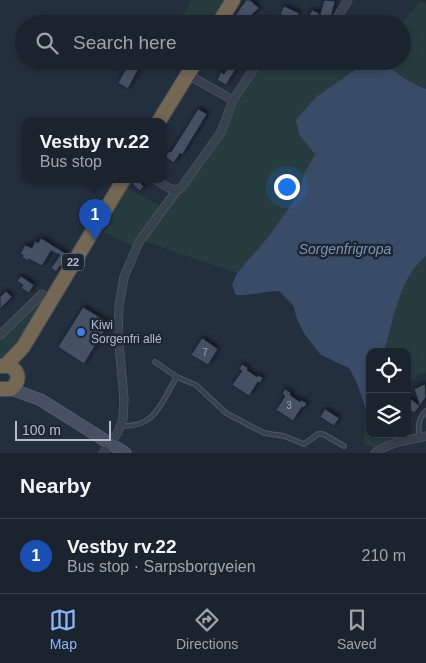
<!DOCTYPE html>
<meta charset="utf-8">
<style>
body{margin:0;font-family:Arial,sans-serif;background:#282f3a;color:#f1f3f6}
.controls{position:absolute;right:15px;bottom:15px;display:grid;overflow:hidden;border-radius:10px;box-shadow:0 2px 8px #0003}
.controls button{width:45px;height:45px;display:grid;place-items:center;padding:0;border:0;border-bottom:1px solid #39404a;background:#1b232e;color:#f1f3f6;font:25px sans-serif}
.scale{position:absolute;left:15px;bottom:12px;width:96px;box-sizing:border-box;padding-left:5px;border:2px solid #b4bcc9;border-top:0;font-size:14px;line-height:18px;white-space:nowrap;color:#b4bcc9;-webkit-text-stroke:4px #1d2633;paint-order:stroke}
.you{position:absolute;left:286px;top:186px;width:18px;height:18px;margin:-12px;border:4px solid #fff;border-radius:50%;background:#1a73e8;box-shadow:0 0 0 8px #1a73e833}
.badge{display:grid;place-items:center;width:32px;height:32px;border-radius:50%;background:#8ab4f8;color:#fff;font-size:16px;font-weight:700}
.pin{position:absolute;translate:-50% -41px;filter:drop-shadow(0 1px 2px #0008)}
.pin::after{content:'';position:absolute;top:26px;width:18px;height:15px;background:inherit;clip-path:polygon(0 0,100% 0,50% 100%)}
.popup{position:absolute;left:22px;top:118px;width:145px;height:65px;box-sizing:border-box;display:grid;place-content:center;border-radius:10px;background:#1b232e;filter:drop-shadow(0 1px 4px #0005);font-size:16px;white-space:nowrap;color:#a0a4aa}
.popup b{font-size:19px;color:#f1f3f6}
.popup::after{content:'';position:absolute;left:50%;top:100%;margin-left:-10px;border:10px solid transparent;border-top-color:#1b232e}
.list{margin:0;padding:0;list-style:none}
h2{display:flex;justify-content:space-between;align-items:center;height:65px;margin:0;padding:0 20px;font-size:21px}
h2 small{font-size:16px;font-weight:400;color:#a0a4aa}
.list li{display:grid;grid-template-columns:32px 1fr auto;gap:15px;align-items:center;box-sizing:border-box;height:75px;padding:0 20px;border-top:1px solid #39404a}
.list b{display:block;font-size:19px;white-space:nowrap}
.list p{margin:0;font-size:16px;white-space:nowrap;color:#a0a4aa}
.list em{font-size:16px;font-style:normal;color:#a0a4aa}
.icon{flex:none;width:28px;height:28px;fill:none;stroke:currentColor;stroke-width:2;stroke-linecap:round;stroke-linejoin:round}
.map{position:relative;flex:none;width:426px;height:453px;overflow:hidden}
.search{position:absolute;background:#1b232e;box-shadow:0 2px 8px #0003;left:15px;right:15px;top:15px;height:55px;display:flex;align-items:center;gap:12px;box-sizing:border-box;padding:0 18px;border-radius:28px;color:#a0a4aa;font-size:19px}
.sheet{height:140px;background:#1b232e}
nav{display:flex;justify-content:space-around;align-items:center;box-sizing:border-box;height:70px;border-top:1px solid #39404a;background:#1b232e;font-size:14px;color:#a0a4aa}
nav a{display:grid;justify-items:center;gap:2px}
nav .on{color:#8ab4f8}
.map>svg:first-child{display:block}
.green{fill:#263c3f}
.water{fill:#394c67}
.building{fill:#455162;stroke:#1f2835;filter:url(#shadow)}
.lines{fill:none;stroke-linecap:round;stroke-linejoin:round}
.lane-casing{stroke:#565f6c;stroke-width:5.5}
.street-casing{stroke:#565f6c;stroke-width:9}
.secondary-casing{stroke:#565f6c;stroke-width:13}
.highway-casing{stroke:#434c59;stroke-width:16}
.lane{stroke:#38414e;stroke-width:4}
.street{stroke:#38414e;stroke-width:8}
.secondary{stroke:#465061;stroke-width:11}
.highway{stroke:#746855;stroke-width:14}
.shop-dot{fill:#3f7fe0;stroke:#1d2633;stroke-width:2}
.labels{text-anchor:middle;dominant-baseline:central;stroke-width:5;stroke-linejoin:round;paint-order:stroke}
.number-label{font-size:10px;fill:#98a1af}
.shield{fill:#1d2633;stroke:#878f9c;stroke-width:1}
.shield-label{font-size:11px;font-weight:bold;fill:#b4bcc9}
.poi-label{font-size:12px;fill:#b4bcc9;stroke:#1d2633;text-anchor:start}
.water-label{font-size:14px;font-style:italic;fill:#7c92b1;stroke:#1d2633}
</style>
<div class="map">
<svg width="426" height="453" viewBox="0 0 426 453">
<defs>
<filter id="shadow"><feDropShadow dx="2" dy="-2" stdDeviation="2.5" flood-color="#0009"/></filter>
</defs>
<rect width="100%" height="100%" fill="#242f3e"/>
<path class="green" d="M192 0H233L218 24H192L181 17Z
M420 1 426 3V89C408 81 393 70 375 61H402L401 24Z
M261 61H368L316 97 300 136 315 154 304 174 300 192 269 236 237 273 144 241 131 245 104 232 127 188 164 208 223 131 232 101Z
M426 256V373L419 374 407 385V352H384C394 319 399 278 426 256Z
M38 302H40L41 304 11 358 0 361V340Z
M370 375V434H389L390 439 374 447 364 445 366 377Z"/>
<path class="water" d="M368 61C385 61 398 75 411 82 416 85 421 87 426 89V256C399 278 394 319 384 352H370V375L366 377V409L356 381 349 368 321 355 305 335 297 319 293 305 279 291C263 291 252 296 236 295L232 285 237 273 269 236 300 192 304 174 315 154 300 136 296 120 316 97Z"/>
<path class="building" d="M246 0H250L259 8 250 17 253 19 250 24H239L241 21 235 16Z
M324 0 335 1 331 17 320 15Z
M284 6 299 13 295 21 280 14Z
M312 10 319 13 315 24H305Z
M228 61H251L248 67 245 66 242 70 237 67 226 85 217 80 221 72 224 74 230 63Z
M128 65 138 70 128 89 118 83Z
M198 109 207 114 182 155 180 153 174 163 165 157 169 151 171 152Z
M135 179H145L141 184 144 186 140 191 132 184Z
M41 238 68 255 56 272 51 268 60 255 51 251 42 266 29 259 28 261 22 257 23 255 20 254 25 245 32 248 35 241 38 243Z
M21 276 34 285 29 293 21 288 23 285 17 281Z
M6 291 12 297 0 309V297Z
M83 307 109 323 84 364 58 347Z
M202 338 218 349 208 365 191 355Z
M242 364 248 368 247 370 257 377 258 375 263 378 260 383 258 382 249 396 232 385 242 371 239 369Z
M425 384 426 397 420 406 414 389Z
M285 389 291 393 290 395 300 402 301 400 307 403 304 408 302 407 293 421 276 410 285 396 282 394Z
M407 396 420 406 414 413 407 408Z
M325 409 339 418 334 426 320 417Z"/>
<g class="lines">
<defs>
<path id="lane" d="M155 362 177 377 196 385 226 413 264 433 284 436 304 444 318 434H323L344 446
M121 426C157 428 161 401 177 377
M419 438C418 428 418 418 426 411"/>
<path id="street" d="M333 24 348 0
M188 75 233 100
M155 179C163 184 171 193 181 188L221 132 233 100 259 61
M0 335 42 294
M103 453 118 432 123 419 124 399 118 333 119 306 124 277 139 242 177 190
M375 453C390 441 408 441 426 436"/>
<path id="secondary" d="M11 389 41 400 125 453"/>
<path id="highway" d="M218 24 233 0
M159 121 196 61
M6 365 23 347 124 179
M0 366H10C20 372 20 382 11 389H0"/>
</defs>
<use href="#lane" class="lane-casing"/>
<use href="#street" class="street-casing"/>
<use href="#secondary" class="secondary-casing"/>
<use href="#highway" class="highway-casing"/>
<use href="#lane" class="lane"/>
<use href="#street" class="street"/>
<use href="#secondary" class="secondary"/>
<use href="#highway" class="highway"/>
</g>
<circle class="shop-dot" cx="81" cy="332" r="5"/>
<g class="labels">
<g class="number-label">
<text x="205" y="352">7</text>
<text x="289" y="405">3</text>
</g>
<rect class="shield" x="62" y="253.5" width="22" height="17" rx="4"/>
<g class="shield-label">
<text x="73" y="262">22</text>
</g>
<g class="poi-label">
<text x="91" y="325">Kiwi<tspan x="91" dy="14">Sorgenfri allé</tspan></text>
</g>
<g class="water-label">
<text x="345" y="249">Sorgenfrigropa</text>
</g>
</g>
</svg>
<div class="controls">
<button><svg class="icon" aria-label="locate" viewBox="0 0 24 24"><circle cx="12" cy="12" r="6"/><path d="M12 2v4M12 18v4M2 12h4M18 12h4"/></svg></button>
<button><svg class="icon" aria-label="layers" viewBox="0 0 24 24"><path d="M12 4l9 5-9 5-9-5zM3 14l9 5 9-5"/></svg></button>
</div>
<div class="scale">100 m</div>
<div class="you"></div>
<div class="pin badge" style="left:95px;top:240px;background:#1a4fb4">1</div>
<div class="popup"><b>Vestby rv.22</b>Bus stop</div>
<div class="search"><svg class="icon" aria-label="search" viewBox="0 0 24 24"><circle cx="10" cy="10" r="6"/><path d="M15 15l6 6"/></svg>Search here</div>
</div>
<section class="sheet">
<h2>Nearby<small></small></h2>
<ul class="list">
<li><span class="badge" style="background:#1a4fb4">1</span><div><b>Vestby rv.22</b><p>Bus stop · Sarpsborgveien</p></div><em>210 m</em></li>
</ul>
</section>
<nav>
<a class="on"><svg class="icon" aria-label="map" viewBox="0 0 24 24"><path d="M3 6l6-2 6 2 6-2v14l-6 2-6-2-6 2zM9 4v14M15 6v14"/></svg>Map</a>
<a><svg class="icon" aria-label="directions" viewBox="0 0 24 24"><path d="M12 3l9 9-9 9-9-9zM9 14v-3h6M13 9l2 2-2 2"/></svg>Directions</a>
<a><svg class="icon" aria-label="saved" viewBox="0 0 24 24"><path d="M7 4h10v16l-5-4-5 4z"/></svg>Saved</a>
</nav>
